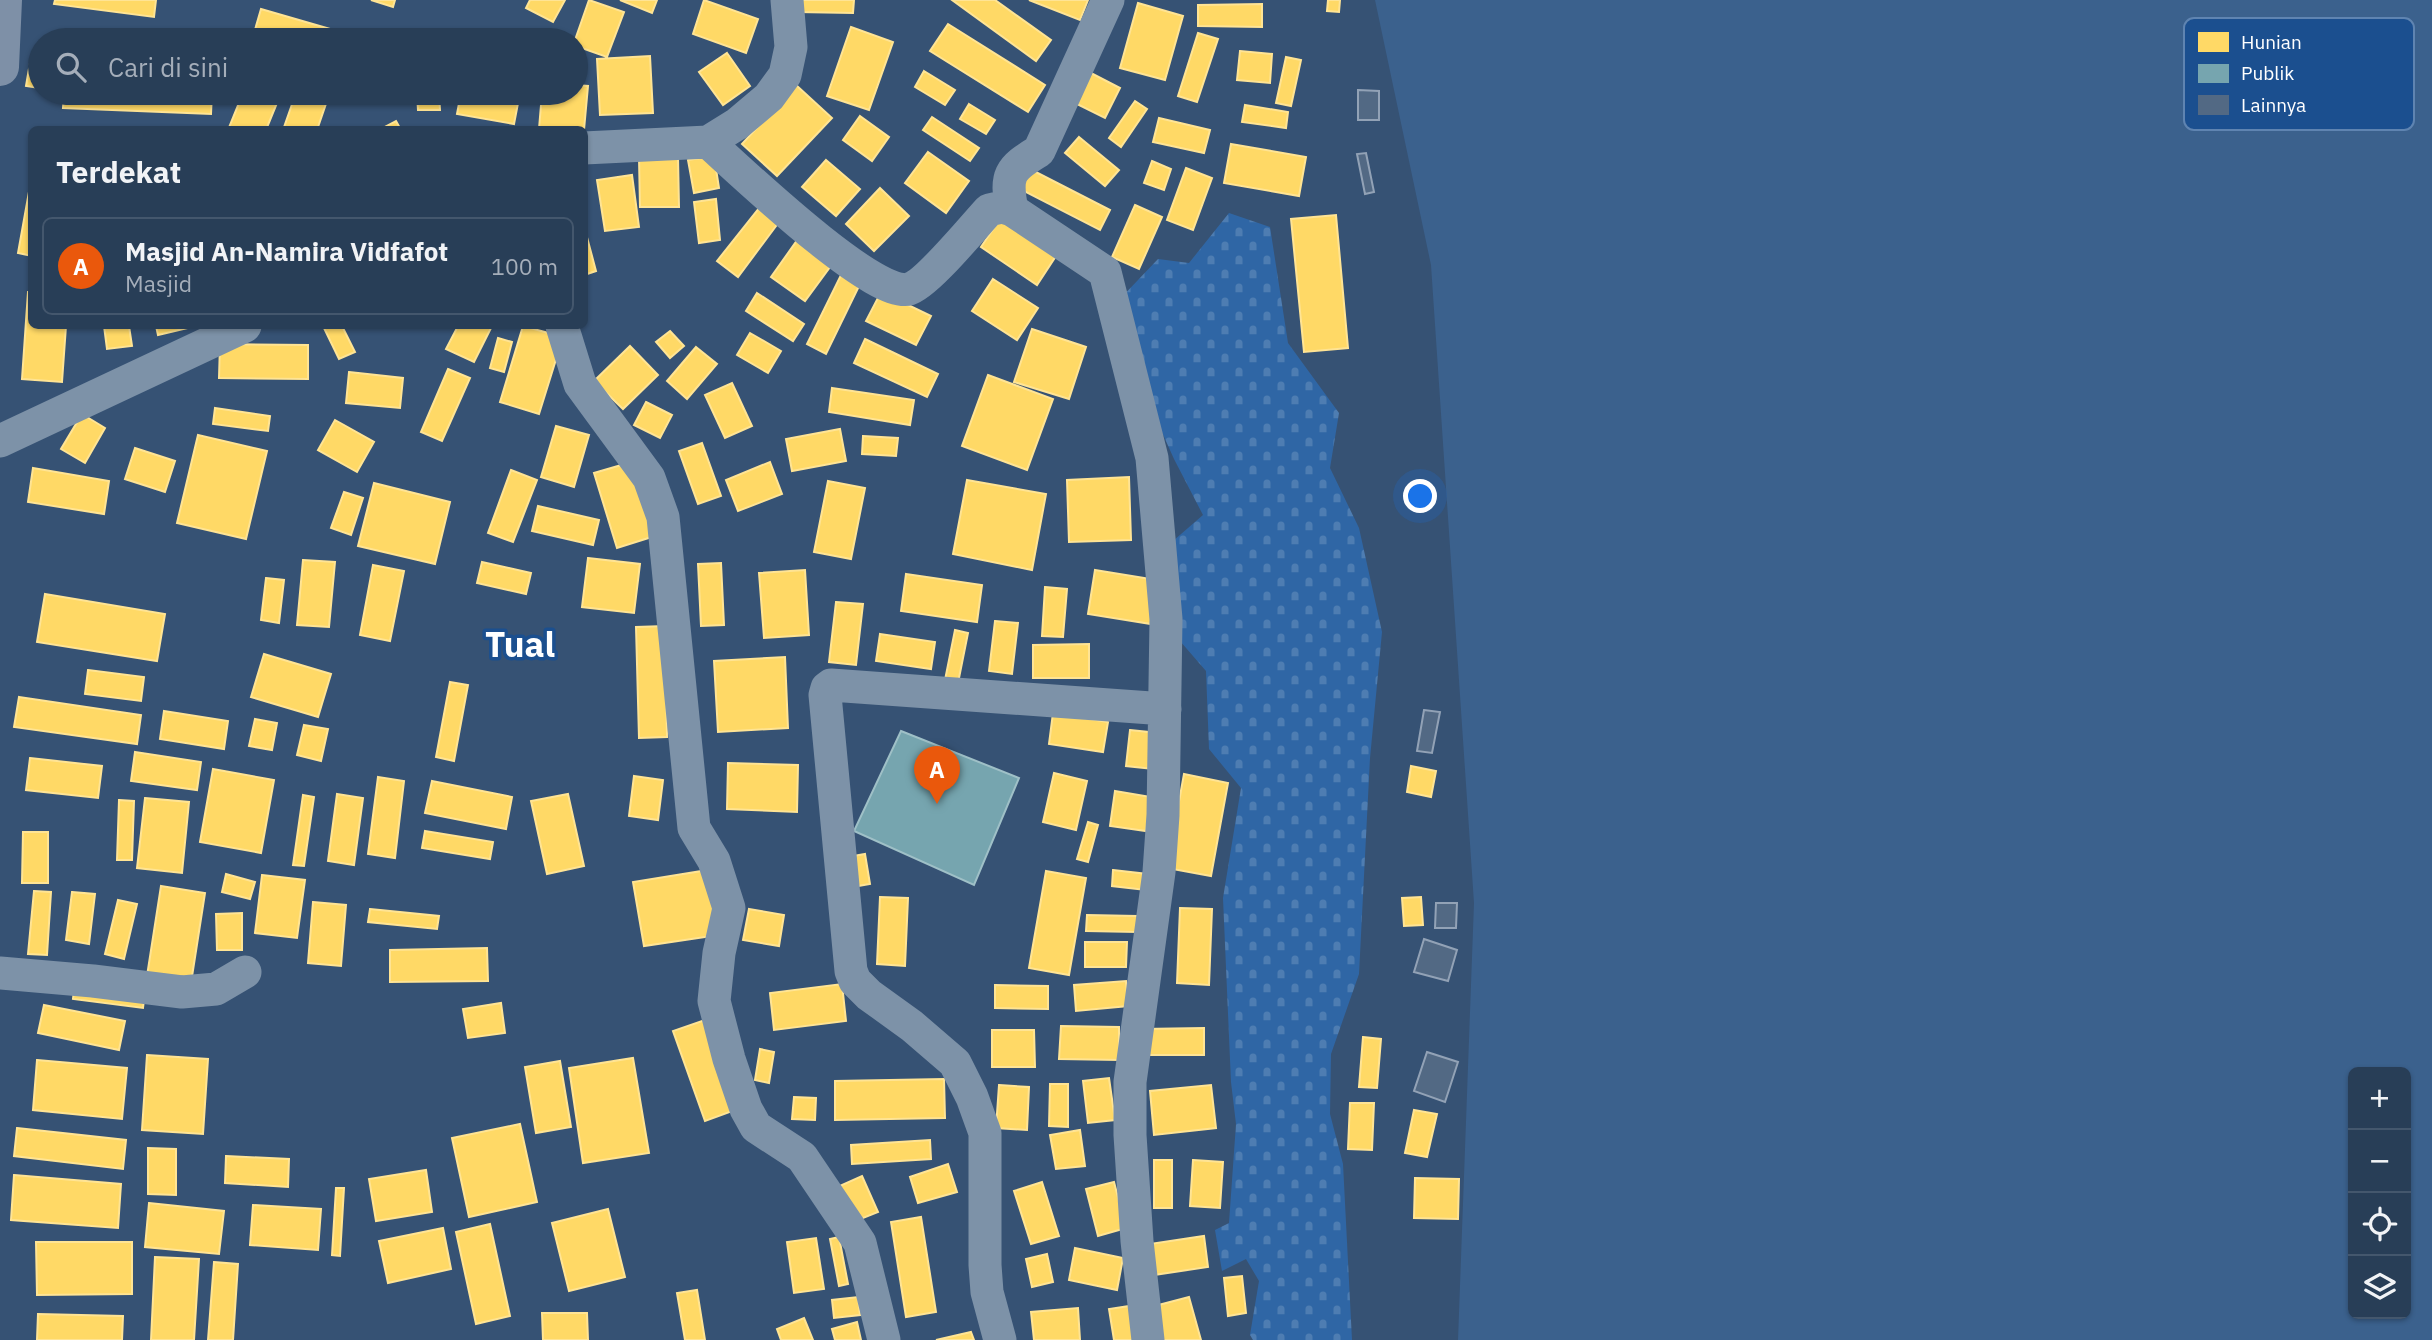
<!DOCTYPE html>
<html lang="id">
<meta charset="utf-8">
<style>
body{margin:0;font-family:"IBM Plex Sans",sans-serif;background:#30455d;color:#f1f3f6}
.controls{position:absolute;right:21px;bottom:21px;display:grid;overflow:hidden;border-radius:10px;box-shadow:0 2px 5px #0004}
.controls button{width:63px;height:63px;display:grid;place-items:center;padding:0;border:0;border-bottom:2px solid #44576d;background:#283e57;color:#f1f3f6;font:35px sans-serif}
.you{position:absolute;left:1421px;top:497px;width:24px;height:24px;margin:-18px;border:5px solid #fff;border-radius:50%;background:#1a73e8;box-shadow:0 0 0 10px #1a73e833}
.badge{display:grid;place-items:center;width:46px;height:46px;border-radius:50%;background:#ea580c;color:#fff;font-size:23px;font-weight:700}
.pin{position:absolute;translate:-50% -58px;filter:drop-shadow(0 2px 4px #0008)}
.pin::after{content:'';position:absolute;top:37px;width:24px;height:21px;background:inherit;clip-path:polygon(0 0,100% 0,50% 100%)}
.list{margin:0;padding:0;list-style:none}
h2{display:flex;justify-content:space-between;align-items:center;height:91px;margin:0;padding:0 28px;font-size:30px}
h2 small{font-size:23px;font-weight:400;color:#a5aeba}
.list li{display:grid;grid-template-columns:46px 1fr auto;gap:21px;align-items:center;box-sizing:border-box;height:98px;margin:0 14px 14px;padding:0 14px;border:2px solid #44576d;border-radius:10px}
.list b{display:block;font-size:26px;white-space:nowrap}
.list p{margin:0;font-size:23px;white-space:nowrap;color:#a5aeba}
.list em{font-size:23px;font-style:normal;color:#a5aeba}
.icon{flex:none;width:38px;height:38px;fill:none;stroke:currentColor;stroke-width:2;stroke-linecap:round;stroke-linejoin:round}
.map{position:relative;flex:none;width:2432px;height:1340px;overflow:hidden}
.search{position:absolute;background:#283e57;box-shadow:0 2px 5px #0004;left:28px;top:28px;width:560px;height:77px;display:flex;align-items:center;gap:18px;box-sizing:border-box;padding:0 24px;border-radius:38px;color:#a5aeba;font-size:26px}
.panel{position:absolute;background:#283e57;box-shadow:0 2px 5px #0004;left:28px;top:126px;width:560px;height:203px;border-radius:10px}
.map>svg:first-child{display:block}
.cemetery{fill:url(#cemetery-stones)}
.water{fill:#3b618d;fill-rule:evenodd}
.homes{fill:#ffd966;stroke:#ffe494;stroke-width:2}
.public{fill:#76a5af;stroke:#9fc0c7;stroke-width:2}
.building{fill:#526984;stroke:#92a2b6;stroke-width:2}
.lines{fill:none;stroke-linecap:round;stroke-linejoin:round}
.minor{stroke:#7d92a8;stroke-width:33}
.trunk{stroke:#7e90a7;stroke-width:38}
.labels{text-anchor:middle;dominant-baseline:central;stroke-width:7;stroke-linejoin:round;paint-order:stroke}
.town-label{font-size:35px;font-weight:bold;fill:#fff;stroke:#1b4f8f}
.key{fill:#1b4f8f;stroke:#5f84b1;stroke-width:2}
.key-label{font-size:19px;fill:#fff}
</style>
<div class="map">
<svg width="2432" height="1340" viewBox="0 0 2432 1340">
<defs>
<pattern id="cemetery-stones" width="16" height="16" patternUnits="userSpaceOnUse" patternTransform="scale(1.75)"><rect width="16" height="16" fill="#2f66a5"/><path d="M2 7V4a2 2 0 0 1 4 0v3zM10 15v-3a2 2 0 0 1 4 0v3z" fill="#4e7db2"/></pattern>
</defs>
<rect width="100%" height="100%" fill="#365274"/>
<path class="cemetery" d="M1229 213 1270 227 1288 343 1339 413 1330 468 1359 528 1382 632 1370 758 1359 974 1331 1054 1330 1114 1343 1164 1352 1340H1253L1250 1335 1259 1281 1246 1259 1222 1271 1215 1230 1229 1223 1236 1124 1231 1082 1223 898 1241 788 1209 749 1206 671 1180 641 1173 541 1203 515 1174 459 1139 381 1118 301 1158 259 1189 263Z"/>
<path class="water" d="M1375 0H2432V1340H1458L1474 903 1431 265ZM2353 1072H2406V1314H2353Z"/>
<path class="homes" d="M55 0H156L154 17 54 4Z
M371 0H395L393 7Z
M530 0H565L553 22 526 8Z
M589 0 624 12 607 57 576 46 575 40Z
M620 0H657L652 13Z
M704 0 758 19 746 53 693 34Z
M797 0H854L853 13 797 12Z
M952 0H995L1051 40 1036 61Z
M1029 0H1088L1080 20Z
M1328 0H1340L1339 12 1327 11Z
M1138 3 1183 16 1165 80 1120 68Z
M1262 4V27L1198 26V5Z
M261 9 361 38 360 40H252Z
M948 24 1045 85 1028 112 930 51Z
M851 27 893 42 869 110 827 96Z
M1198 33 1218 39 1197 102 1178 96Z
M1240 51 1272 54 1270 83 1237 80Z
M727 53 750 86 723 105 699 72Z
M650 56 653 113 600 115 597 59Z
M31 57 40 59V88L26 86Z
M1286 57 1301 60 1291 106 1276 103Z
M924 71 955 90 945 105 915 87Z
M1087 71 1120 88 1105 118 1071 101Z
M576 85 588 86 584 130 539 129 542 93H576Z
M796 85 832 118 777 176 742 144Z
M64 93H212L211 114 63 108Z
M243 93H265L279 98 266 130H228Z
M296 93H313L328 98 317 130H283Z
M417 93H439L440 110H418Z
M461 93H486L519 98 514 124 457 114Z
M1135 101 1147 109 1121 147 1109 138Z
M969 104 995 120 986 134 960 119Z
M1245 105 1288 112 1286 128 1242 122Z
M860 116 889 137 872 161 843 140Z
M932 117 979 148 970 161 923 130Z
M1159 118 1210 130 1204 153 1153 142Z
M396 121 401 130 381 129Z
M1079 137 1119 170 1105 186 1065 153Z
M1231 144 1306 157 1299 196 1224 183Z
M928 152 969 181 946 213 905 183Z
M714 156 719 188 694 193 688 160Z
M678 157 679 207H640L639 158Z
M826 160 860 189 836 216 802 187Z
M1152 161 1171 169 1164 190 1144 183Z
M1026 167 1110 210 1100 230 1016 187Z
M1186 168 1212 178 1193 230 1167 220Z
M32 175V256L18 253Z
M632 175 639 227 605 231 597 180Z
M880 188 909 216 874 251 846 224Z
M716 199 720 240 699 243 694 202Z
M1135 205 1162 217 1139 269 1112 257Z
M760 207 779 222 738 277 717 261Z
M1336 215 1348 348 1304 352 1291 219Z
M1000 219 1056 256 1037 285 981 247Z
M584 226 596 271 584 275Z
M798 239 833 263 805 301 771 277Z
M842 273 861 282 826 354 807 344Z
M993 279 1038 308 1017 340 972 311Z
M28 292H32V326H66L62 382 22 379Z
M881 292 931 316 916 345 866 321Z
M757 293 804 324 793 341 746 311Z
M104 326H129L132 346 107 349Z
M156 326H196L158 335Z
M323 326H342L355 352 339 359Z
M458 326H486L491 328 474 362 446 349Z
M523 326 563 337 539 414 500 402Z
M1032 329 1086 347 1069 399 1014 382Z
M670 331 684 346 670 358 656 342Z
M750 333 781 351 768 373 737 355Z
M498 338 512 342 504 372 490 368Z
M865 339 938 374 927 397 854 363Z
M220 344 308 345V379L219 378Z
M630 346 658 375 623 409 594 381Z
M696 347 717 364 687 399 667 381Z
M448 369 470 378 442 441 421 432Z
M349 372 403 378 400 408 346 403Z
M988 375 1053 399 1027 470 962 446Z
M732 383 752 426 725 438 705 395Z
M832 388 914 400 910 425 829 412Z
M646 402 672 415 660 438 634 425Z
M215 408 270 416 268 431 213 424Z
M82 414 105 428 85 463 61 449Z
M335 420 374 442 357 472 318 450Z
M556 426 589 435 574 487 541 477Z
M840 429 846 461 792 471 786 439Z
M198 435 267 451 246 539 177 523Z
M863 436 898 438 896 456 862 454Z
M702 443 721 496 698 504 679 451Z
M135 448 175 461 165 492 125 479Z
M635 461 658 535 617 548 594 473Z
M770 462 782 494 738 511 726 480Z
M33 468 109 481 104 514 28 502Z
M511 470 537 480 513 542 488 533Z
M1129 477 1131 540 1069 542 1067 480Z
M967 480 1046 494 1032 570 953 554Z
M828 481 865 488 851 559 814 552Z
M374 483 450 502 435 564 358 546Z
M344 492 363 498 351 535 331 528Z
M538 506 599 520 593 545 532 531Z
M588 558 640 564 634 613 582 607Z
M303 560 335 562 329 627 297 625Z
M482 562 531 573 526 594 477 583Z
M721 563 724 625 701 626 698 564Z
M373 565 404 571 390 641 360 635Z
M805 570 809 635 764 638 759 573Z
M1095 570 1157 580 1151 624 1088 614Z
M906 574 982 585 977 622 901 611Z
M266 578 284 580 279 623 261 620Z
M1045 587 1067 589 1063 637 1042 636Z
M45 594 165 614 157 661 37 642Z
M836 602 863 604 856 665 829 662Z
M995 621 1018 623 1012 674 989 671Z
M665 626 667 737 639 738 636 627Z
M955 630 968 633 958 683 945 680Z
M880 634 935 642 931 669 876 661Z
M1089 644V678H1033V645Z
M264 654 331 674 318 717 251 697Z
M785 657 788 728 718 732 714 661Z
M88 670 144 677 141 701 85 694Z
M450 682 468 685 454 761 436 757Z
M19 697 141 715 137 744 14 727Z
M164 711 228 721 224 749 160 739Z
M1053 713 1108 722 1103 752 1049 744Z
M255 719 277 723 272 750 249 746Z
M304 725 328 729 321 761 297 755Z
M1130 730 1158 733 1153 769 1126 766Z
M135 752 201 762 197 790 131 781Z
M30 758 102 766 98 798 26 790Z
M728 763 798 765 797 812 727 809Z
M1411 766 1436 771 1431 797 1407 792Z
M213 769 274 780 261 853 200 842Z
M1054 773 1087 781 1076 830 1043 822Z
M1184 774 1228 783 1211 876 1167 868Z
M634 776 663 780 658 820 629 816Z
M378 777 404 781 395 858 368 854Z
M432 781 512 797 506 829 425 813Z
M1115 791 1151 797 1146 831 1110 826Z
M337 794 363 798 354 865 328 861Z
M568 794 584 866 547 874 531 801Z
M303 795 314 797 304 866 293 865Z
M145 798 189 802 182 873 137 868Z
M119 800 134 801 132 860H117Z
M1088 822 1098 825 1088 862 1077 859Z
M425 831 493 842 490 859 422 848Z
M23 832H48V883H22Z
M865 854 870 884 858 886 853 856Z
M708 870 719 935 644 946 633 882Z
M1113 870 1156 875 1154 891 1112 886Z
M1046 871 1086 878 1069 975 1029 968Z
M226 874 255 882 250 899 222 892Z
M262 875 305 880 297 938 255 933Z
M161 886 205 893 191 983 147 976Z
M34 891 51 892 47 955 28 954Z
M72 892 95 894 89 944 66 940Z
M880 897 908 898 905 966 877 964Z
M1421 897 1423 925 1404 926 1402 898Z
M118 900 137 904 124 959 105 954Z
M313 902 346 905 341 966 308 963Z
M1180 908 1212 909 1209 985 1177 983Z
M370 909 439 916 437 929 368 922Z
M749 909 784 915 779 946 743 940Z
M242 913V950H217L216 914Z
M1087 915 1137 916V932L1086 931Z
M1085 942H1127L1126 967H1085Z
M487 948 488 981 390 982V950Z
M1126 981 1128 1006 1076 1011 1074 985Z
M842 984 846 1021 774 1030 770 993Z
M995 985 1048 986V1009L995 1008Z
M74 990 144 1000 143 1008 73 999Z
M501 1003 505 1033 468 1038 463 1009Z
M44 1005 125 1021 119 1050 38 1033Z
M705 1020 738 1109 705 1121 673 1031Z
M1061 1026 1119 1027V1060L1059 1059Z
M1204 1028V1055H1143L1142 1029Z
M992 1030H1034L1035 1067H992Z
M1363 1037 1381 1039 1377 1088 1359 1087Z
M760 1049 774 1052 769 1083 755 1080Z
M147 1055 208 1059 203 1134 142 1130Z
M633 1058 649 1153 583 1163 569 1068Z
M37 1060 127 1068 122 1119 33 1110Z
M560 1061 571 1127 536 1133 525 1067Z
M1109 1078 1115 1120 1088 1123 1083 1081Z
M944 1079 945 1118 835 1120V1081Z
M1050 1084H1068V1127L1049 1126Z
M999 1085 1029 1087 1027 1130 996 1128Z
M1211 1085 1216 1128 1154 1135 1150 1091Z
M794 1097 816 1098 815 1120 792 1119Z
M1350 1103H1374L1372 1150 1348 1149Z
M1414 1110 1437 1114 1427 1157 1405 1153Z
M520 1124 537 1202 469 1217 452 1138Z
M17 1128 126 1140 123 1169 14 1156Z
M1080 1130 1085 1166 1056 1169 1050 1135Z
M930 1140 931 1159 852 1164 851 1145Z
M148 1148 176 1149V1195L148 1194Z
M226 1156 289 1159 288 1187 225 1183Z
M1154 1160H1172V1208H1154Z
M1193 1160 1223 1162 1220 1208 1190 1206Z
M948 1164 957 1192 918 1203 910 1177Z
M426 1170 432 1212 376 1221 369 1179Z
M14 1175 121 1184 118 1228 11 1220Z
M862 1176 878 1212 848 1224 833 1189Z
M1415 1178 1459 1179 1458 1219 1414 1218Z
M1042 1182 1059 1236 1031 1244 1014 1191Z
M1114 1182 1126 1228 1098 1236 1086 1189Z
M336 1188H344L340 1256 332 1255Z
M149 1203 224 1211 219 1254 145 1247Z
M253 1205 321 1209 318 1250 250 1245Z
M608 1209 625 1277 569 1291 552 1223Z
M921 1217 936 1312 906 1317 891 1222Z
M490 1224 510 1316 476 1324 456 1232Z
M443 1228 451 1269 388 1283 379 1241Z
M1204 1236 1208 1267 1147 1276 1143 1245Z
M839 1237 848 1284 839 1286 830 1239Z
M816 1238 824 1289 794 1293 787 1242Z
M36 1242H132V1294L37 1295Z
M1075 1248 1123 1258 1117 1290 1069 1280Z
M1047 1254 1053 1282 1032 1287 1026 1259Z
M155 1257 199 1259 194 1340H151Z
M214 1262 238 1264 233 1340H208Z
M1242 1276 1246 1313 1228 1316 1224 1278Z
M697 1290 705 1340H685L677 1293Z
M858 1297 860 1315 834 1318 832 1300Z
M1189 1297 1201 1340H1156L1147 1308Z
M1136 1305 1142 1340H1114L1109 1309Z
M1078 1308 1080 1340H1034L1031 1312Z
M542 1313H587L588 1340H543Z
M38 1314 123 1316 122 1340H37Z
M804 1318 813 1340H781L777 1329Z
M857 1322 861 1340H835L832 1329Z
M971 1332 974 1340H936Z"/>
<path class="public" d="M901 731 1019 778 974 885 854 831Z"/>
<path class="building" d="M1358 90 1379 91V120H1358Z
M1366 153 1374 192 1365 194 1357 154Z
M1424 710 1440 712 1432 753 1417 751Z
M1436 903H1457L1456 928H1435Z
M1424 939 1457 950 1448 981 1414 972Z
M1427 1052 1458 1062 1445 1102 1414 1091Z"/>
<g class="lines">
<path class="minor" d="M708 142C737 168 875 300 909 289 927 284 974 226 989 210L1002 207 1012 210 1105 272 1152 458 1166 619 1163 815 1159 872 1130 1082V1135L1137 1241 1148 1340
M584 148 708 142 737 124 769 97 785 75 791 47 787 0
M1012 210C1005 175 1009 169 1039 151L1108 0
M562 326 580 384 649 478 663 517 694 828 714 861 729 908 719 953 714 1001 729 1059 746 1109 756 1127 802 1157 860 1243 884 1340
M0 441 245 326
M0 973 93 981 182 992 216 989 245 972
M1000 1340 987 1292 985 1265V1133L972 1097 955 1063 912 1026 869 995 855 981 851 971 825 695 827 688 831 685 1165 709"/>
<path class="trunk" d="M0 67 3 0"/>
</g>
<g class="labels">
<g class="town-label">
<text x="520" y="644">Tual</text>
</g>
</g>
<rect x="2184" y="18" width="230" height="112" rx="10" class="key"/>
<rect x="2198" y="32" width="31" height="20" fill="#ffd966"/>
<rect x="2198" y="64" width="31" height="19" fill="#76a5af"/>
<rect x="2198" y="95" width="31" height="20" fill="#526984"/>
<g class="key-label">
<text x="2241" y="49">Hunian</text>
<text x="2241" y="80">Publik</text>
<text x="2241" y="112">Lainnya</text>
</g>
</svg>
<div class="controls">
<button>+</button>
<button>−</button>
<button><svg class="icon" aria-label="locate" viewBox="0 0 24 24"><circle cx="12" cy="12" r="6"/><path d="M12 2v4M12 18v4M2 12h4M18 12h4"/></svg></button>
<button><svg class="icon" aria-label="layers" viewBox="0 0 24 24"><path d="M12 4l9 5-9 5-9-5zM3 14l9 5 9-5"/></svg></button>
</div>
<div class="you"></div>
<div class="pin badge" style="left:937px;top:804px">A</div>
<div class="search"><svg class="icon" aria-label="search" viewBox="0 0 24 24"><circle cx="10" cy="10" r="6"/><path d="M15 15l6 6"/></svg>Cari di sini</div>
<section class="panel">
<h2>Terdekat<small></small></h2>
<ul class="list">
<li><span class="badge">A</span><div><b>Masjid An-Namira Vidfafot</b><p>Masjid</p></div><em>100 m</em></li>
</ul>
</section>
</div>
